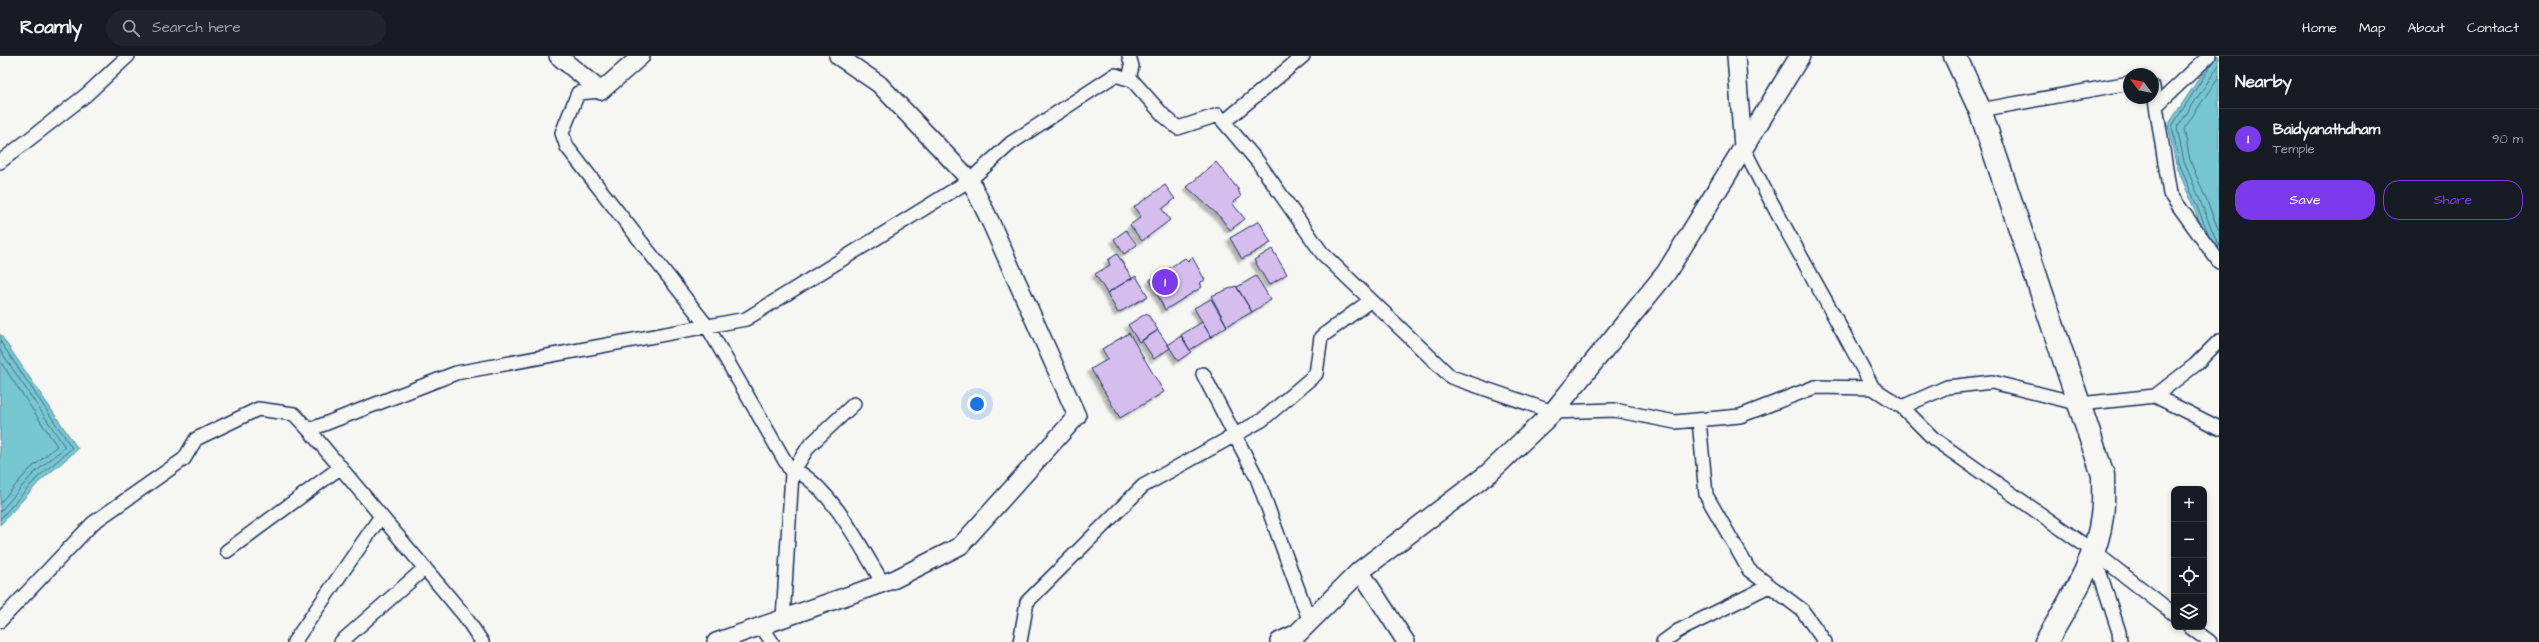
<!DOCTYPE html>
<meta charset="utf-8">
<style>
body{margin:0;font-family:"Architects Daughter",sans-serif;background:#20242c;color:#f1f3f6}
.controls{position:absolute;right:12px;bottom:12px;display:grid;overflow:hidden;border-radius:8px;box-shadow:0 2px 6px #0003}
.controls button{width:36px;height:36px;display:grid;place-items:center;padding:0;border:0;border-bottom:1px solid #363941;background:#171b24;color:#f1f3f6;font:20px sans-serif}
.compass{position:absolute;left:2123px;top:12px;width:36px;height:36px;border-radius:50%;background:#171b24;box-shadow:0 2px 6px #0003;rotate:302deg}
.you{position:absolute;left:977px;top:348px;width:14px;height:14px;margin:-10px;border:3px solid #fff;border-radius:50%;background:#1a73e8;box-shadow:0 0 0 6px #1a73e833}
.badge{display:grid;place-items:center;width:26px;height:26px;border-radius:50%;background:#7c3aed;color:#fff;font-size:13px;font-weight:700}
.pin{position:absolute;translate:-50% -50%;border:2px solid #fff;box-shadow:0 1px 4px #0006}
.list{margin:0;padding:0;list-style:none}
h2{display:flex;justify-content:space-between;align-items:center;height:52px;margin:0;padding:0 16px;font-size:17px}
h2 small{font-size:13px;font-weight:400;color:#9ea1a6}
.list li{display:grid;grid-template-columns:26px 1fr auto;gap:12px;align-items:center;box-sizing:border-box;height:60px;padding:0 16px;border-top:1px solid #363941}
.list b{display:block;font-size:15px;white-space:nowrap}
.list p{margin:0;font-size:13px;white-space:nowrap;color:#9ea1a6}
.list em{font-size:13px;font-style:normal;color:#9ea1a6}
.actions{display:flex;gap:8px;padding:12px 16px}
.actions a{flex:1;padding:9px 0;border:1px solid #7c3aed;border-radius:16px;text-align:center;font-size:14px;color:#7c3aed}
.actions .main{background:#7c3aed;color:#fff}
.icon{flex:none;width:22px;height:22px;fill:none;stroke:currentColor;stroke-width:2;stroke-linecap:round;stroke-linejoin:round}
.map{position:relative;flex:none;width:2219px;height:586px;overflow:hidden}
header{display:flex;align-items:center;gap:24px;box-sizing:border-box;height:56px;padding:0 20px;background:#171b24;border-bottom:1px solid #363941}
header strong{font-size:19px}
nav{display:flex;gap:22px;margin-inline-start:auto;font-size:14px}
.search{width:280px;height:36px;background:#20242c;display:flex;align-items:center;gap:10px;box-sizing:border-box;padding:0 14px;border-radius:22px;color:#9ea1a6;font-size:15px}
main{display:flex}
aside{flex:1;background:#171b24}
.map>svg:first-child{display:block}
.water{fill:#77c7d0;stroke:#528aa2}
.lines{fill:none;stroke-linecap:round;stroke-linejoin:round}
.shore{stroke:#406c8c;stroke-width:1}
.building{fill:#d5beee;stroke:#1b2f5e;filter:url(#shadow)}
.minor-casing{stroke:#1b2f5e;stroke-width:16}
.tertiary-casing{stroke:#1b2f5e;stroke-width:20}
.secondary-casing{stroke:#1b2f5e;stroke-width:22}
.trunk-casing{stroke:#1b2f5e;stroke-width:25}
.minor{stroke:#f6f6f2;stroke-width:13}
.tertiary{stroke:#f6f6f2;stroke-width:17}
.secondary{stroke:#f6f6f2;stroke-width:19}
.trunk{stroke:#f6f6f2;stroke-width:22}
</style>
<header>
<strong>Roamly</strong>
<div class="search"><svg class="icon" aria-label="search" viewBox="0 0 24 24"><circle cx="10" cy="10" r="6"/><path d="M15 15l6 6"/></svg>Search here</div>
<nav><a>Home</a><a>Map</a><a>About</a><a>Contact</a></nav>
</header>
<main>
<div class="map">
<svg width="2219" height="586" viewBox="0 0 2219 586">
<defs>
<filter id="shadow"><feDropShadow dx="-3.5" dy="3.5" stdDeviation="1" flood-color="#0004"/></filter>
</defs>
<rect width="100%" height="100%" fill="#f6f6f2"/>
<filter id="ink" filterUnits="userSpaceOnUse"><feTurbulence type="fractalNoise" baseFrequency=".025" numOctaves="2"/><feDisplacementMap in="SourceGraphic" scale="8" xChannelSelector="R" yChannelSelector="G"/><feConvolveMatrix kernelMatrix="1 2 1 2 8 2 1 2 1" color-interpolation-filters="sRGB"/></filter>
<g filter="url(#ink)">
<path class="water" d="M2214 0H2219V206L2214 202 2176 108 2168 69Z
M0 278 78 393 39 426 0 469Z"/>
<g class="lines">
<path class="shore" d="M2219 9 2177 72 2184 105 2219 191
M2219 20 2184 73 2190 104 2219 175
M2209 179 2179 107 2172 70 2217 0
M0 285 72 392 36 423 0 463
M0 294 65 391 32 419 0 456
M0 305 57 390 28 415 0 447"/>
</g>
<path class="building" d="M1216 106 1238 133 1241 141 1232 147 1245 163 1230 174 1220 161 1187 131Z
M1165 129 1175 143 1162 153 1170 164 1142 185 1130 169 1141 161 1134 151Z
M1259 165 1271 187 1242 203 1230 182Z
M1126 174 1137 189 1124 198 1114 183Z
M1272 193 1287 218 1269 229 1254 204Z
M1117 198 1132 222 1107 237 1095 218 1110 209 1108 204Z
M1192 201 1205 224 1200 227 1202 231 1165 254 1150 224 1185 202 1188 205Z
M1136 220 1148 240 1118 257 1107 237Z
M1256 220 1271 244 1252 256 1237 231Z
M1236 230 1252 256 1227 270 1211 240Z
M1211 243 1227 270 1211 281 1194 252Z
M1147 257 1158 274 1139 286 1128 269Z
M1202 266 1211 281 1190 294 1181 279Z
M1158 274 1170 292 1154 303 1142 285Z
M1129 277 1164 336 1120 362 1091 313 1108 303 1102 293Z
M1181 280 1191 296 1178 305 1168 289Z"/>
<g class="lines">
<defs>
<path id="minor" d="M1129 0 1132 10 1129 23
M2153 31 2170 138 2219 206
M601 35 578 37 562 77 567 91 707 270 792 417 799 416C835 438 861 492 883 527
M2157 49 2209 0
M1980 54 2129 27
M1224 66 1303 0
M1743 91C1783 173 1831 251 1873 332
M0 106 86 39 128 0
M1203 318 1257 422 1310 566
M2155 340 2195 309 2219 285
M1902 351 1947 331 1992 326 2080 348 2155 340 2219 372
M1699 364 1706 439 1749 514 1802 554 1825 586
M227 495 341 411
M2093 496 2119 576 2120 586
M783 563 792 417 809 390 854 348
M0 565 93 467 184 403 196 383 258 353 294 358 309 374
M761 570 772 586
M2190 571 2210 586
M294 586 381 460
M341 586 425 512
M482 586 464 559 309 374 456 317 746 263 970 124 1011 87 1115 19 1132 24 1163 59 1178 72 1218 59 1258 106 1322 197 1451 321 1553 356 1614 354 1675 366 1740 360 1815 331 1873 332 1902 351 1934 383 2093 495 2174 558
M1020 586 1027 546 1143 430 1262 364 1316 318 1321 281 1371 244
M1663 586 1678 575 1769 530"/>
<path id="tertiary" d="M558 0 601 35 641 0
M1736 0 1743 91
M1360 515 1406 586
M716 586 895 523 960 490 1077 360 991 167 970 124 879 28 838 0"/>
<path id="secondary" d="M1280 586 1297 578 1360 515 1489 417 1553 356 1666 217 1800 0"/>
<path id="trunk" d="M1955 0 1980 54 2103 419C2103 432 2104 446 2102 460 2097 505 2068 547 2046 586"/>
</defs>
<use href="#minor" class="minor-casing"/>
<use href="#tertiary" class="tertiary-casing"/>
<use href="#secondary" class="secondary-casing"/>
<use href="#trunk" class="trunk-casing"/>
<use href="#minor" class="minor"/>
<use href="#tertiary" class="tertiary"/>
<use href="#secondary" class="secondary"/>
<use href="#trunk" class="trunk"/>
</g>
</g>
</svg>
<div class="controls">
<button>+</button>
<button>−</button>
<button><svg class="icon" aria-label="locate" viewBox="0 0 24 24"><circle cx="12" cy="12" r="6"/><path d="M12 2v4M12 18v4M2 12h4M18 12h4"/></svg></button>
<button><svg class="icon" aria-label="layers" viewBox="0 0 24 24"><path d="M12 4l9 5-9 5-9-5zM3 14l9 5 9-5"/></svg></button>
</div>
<svg class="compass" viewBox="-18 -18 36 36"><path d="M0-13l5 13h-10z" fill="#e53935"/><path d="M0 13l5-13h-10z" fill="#9ea1a6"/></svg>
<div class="you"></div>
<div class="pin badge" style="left:1165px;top:226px">1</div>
</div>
<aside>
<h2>Nearby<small></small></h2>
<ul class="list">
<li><span class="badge">1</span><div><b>Baidyanathdham</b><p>Temple</p></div><em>90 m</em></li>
</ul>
<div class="actions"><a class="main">Save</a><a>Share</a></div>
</aside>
</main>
